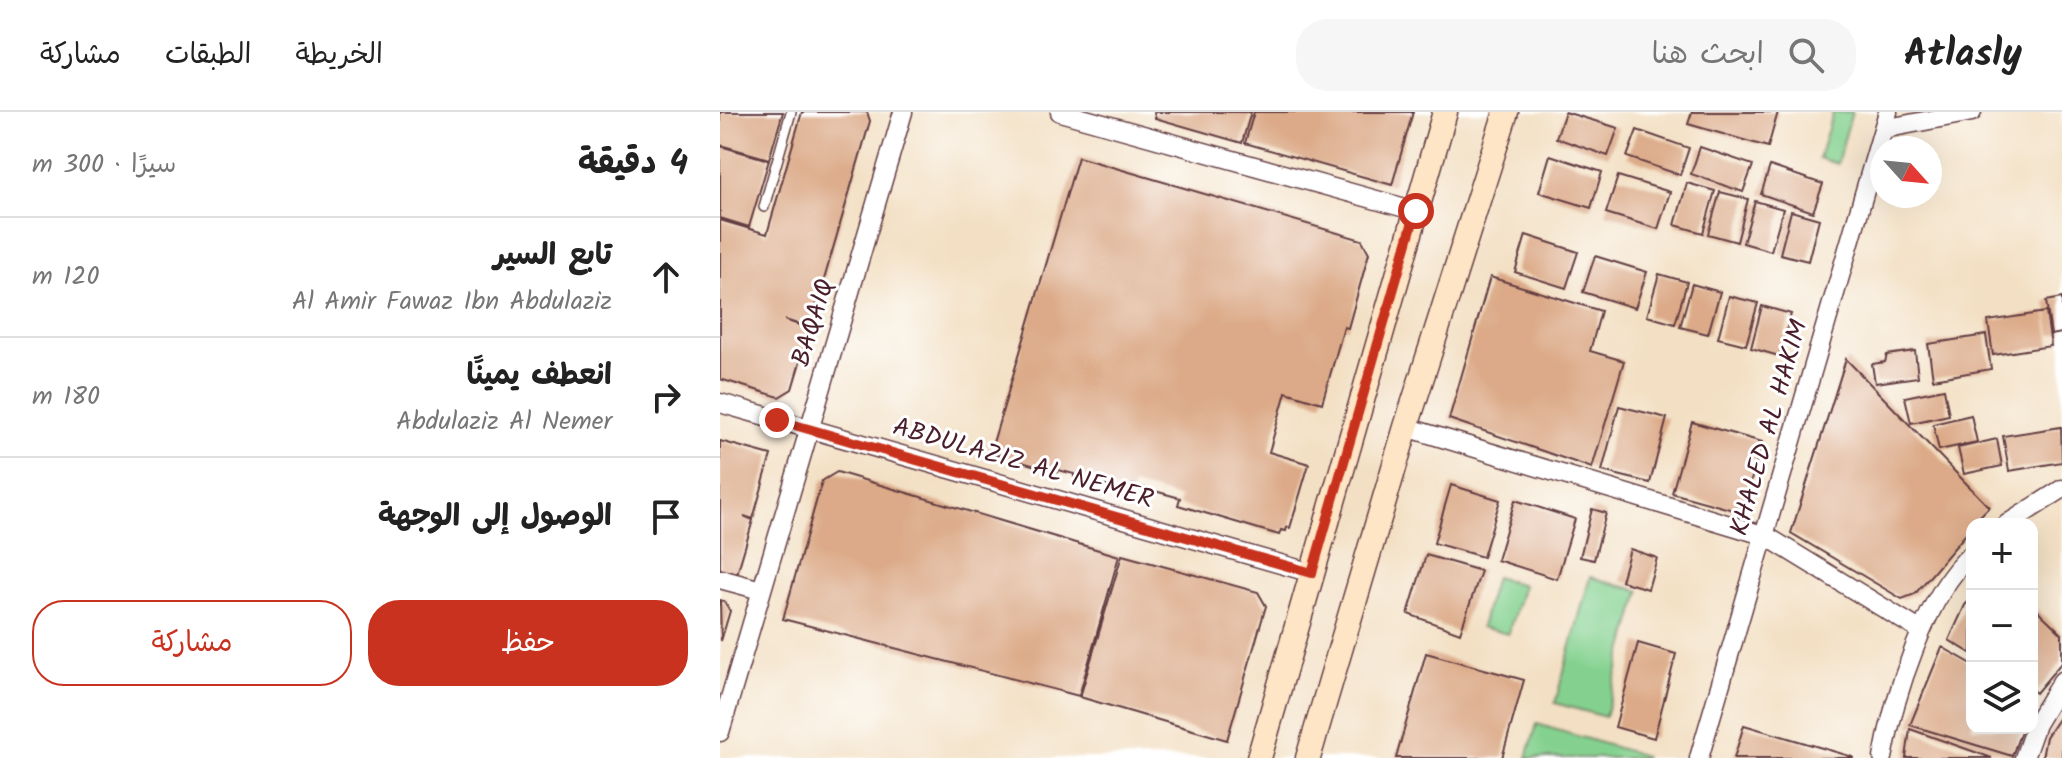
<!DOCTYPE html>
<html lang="ar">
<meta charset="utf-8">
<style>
body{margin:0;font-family:Kalam,"Playpen Sans Arabic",sans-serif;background:#f6f6f6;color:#222;direction:rtl}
.controls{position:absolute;right:24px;bottom:24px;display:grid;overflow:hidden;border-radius:16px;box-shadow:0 8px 32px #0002}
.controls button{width:72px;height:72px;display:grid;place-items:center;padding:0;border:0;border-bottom:2px solid #e0e0e0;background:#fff;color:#222;font:40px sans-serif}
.compass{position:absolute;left:1150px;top:24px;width:72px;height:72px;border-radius:50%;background:#fff;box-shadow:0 8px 32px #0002;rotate:117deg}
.stop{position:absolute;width:24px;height:24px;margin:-18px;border:6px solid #c8321e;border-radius:50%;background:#fff}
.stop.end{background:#c8321e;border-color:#fff;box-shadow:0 2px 8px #0008}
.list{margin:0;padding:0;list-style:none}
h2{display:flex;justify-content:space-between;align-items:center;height:104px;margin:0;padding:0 32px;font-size:34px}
h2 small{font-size:26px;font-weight:400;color:#767676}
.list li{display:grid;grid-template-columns:52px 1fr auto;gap:24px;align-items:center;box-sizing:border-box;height:120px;padding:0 32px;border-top:2px solid #e0e0e0}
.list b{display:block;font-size:30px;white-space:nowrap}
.list p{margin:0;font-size:26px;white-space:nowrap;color:#767676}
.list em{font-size:26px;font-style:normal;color:#767676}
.actions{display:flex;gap:16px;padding:24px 32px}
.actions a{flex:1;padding:18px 0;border:2px solid #c8321e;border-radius:32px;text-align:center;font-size:28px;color:#c8321e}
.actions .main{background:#c8321e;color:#fff}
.icon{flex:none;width:44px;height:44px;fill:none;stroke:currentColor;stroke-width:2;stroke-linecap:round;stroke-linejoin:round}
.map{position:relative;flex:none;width:1342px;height:646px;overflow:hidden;direction:ltr}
header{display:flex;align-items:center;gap:48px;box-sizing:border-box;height:112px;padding:0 40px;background:#fff;border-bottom:2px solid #e0e0e0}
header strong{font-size:38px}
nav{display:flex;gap:44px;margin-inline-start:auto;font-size:28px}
.search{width:560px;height:72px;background:#f6f6f6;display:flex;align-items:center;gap:20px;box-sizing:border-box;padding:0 28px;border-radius:32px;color:#767676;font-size:30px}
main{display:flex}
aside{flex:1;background:#fff}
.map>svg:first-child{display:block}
.green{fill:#84d18f;stroke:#67785d;stroke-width:2}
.building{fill:#dcaa88}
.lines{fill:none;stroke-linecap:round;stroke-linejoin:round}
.service-casing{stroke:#633c42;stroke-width:12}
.minor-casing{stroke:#633c42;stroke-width:21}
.secondary-casing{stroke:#633c42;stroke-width:27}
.service{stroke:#fff;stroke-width:9}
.minor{stroke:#fff;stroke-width:18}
.secondary{stroke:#fde5c5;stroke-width:24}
.route{stroke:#c8321e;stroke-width:10}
.labels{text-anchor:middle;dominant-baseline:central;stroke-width:6;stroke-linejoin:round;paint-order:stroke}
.street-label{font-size:26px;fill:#4a1f2b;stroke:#fff}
</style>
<header>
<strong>Atlasly</strong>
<div class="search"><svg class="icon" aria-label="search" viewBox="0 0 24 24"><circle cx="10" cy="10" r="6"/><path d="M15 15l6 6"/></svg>ابحث هنا</div>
<nav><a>الخريطة</a><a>الطبقات</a><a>مشاركة</a></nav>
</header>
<main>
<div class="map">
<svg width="1342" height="646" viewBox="0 0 1342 646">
<rect width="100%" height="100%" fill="#fff"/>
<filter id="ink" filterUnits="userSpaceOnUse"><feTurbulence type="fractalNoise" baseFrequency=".0125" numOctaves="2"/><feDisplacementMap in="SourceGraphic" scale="16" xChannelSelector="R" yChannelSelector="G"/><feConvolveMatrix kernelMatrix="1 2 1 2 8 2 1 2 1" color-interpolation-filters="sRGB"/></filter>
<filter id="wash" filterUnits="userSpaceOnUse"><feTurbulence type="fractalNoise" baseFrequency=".006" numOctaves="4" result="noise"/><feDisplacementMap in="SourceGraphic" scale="32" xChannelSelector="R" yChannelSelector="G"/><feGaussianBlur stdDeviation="1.8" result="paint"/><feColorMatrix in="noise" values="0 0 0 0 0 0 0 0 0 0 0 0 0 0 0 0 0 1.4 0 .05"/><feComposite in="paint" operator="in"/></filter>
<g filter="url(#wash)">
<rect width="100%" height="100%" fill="#f3e0c4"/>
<path class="green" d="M1113 0H1132L1117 52 1099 46Z
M775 465 803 473 788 522 761 515Z
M870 465 920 479 885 605 835 591Z
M817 612 925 644 924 646H807Z"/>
<g id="blocks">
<path class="building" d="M0 0H63L49 47 0 33Z
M82 0H147L150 9 90 216 65 208 90 217 72 277 59 285 0 267V108L47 122Z
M434 0H531L522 31 435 6Z
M534 0H693L672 73 525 31Z
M845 0 898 16 888 44 836 26Z
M972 0H1058L1048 35 968 12Z
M917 18 969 36 960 63 907 45Z
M0 34 49 48 29 115 0 106Z
M980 35 1033 53 1023 80 971 62Z
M830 43 882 60 871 96 819 80Z
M358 45 642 128 649 141 628 216 624 215 602 291 566 280 549 340 589 352 570 416 567 415 566 419 561 418 559 423 458 393 460 386 413 373 411 381 354 365V362L338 358 337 360 270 341Z
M1050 54 1103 72 1093 100 1041 82Z
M898 64 950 80 938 117 886 101Z
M967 71 995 79 983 121 955 113Z
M1000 80 1028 87 1017 130 988 122Z
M1035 89 1063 97 1051 139 1023 131Z
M1071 99 1099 107 1088 149 1060 142Z
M806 123 858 140 846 176 795 160Z
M875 144 927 160 915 196 863 180Z
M939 162 967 170 955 212 927 204Z
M770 165 881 199 870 239 904 249 872 356 729 307Z
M972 172 1000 180 988 222 960 215Z
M1009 184 1038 191 1026 233 998 226Z
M1342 186V221L1331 223 1326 189Z
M1042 194 1071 202 1059 244 1031 236Z
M1326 200 1331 234 1273 243 1268 209Z
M1266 223 1271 257 1213 267 1208 232Z
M1195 239 1198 265 1155 271 1152 252 1165 250 1167 243Z
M1126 247 1269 395 1252 412V415L1195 482 1182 487 1071 421Z
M1224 277 1229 303 1191 311 1185 285Z
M899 294 947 306 930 371 882 359Z
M1251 303 1257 330 1219 338 1213 312Z
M972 310 1042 330 1025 390 1013 398 952 381Z
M1341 315 1342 350 1289 359 1283 324Z
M1277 327 1282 354 1244 362 1238 336Z
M0 329 51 343 33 407 24 404 33 408 17 462 0 457Z
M117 360 399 444 359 584 63 507 102 369Z
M731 373 780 388 763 445 714 431Z
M795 388 855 407 837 467 777 448Z
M872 397 886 401 874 448 860 445Z
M910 437 937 446 928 477 901 469Z
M402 443 538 480 546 494 507 628 360 585Z
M706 443 761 459 740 521 688 502Z
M1252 486V542L1229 528 1245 493Z
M0 488 4 489 10 499 1 529Z
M1312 493 1342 522V550L1316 581 1312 578Z
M918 531 956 542 934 626 895 615Z
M1222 535 1252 552V616H1302L1292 644 1190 613Z
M706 541 804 568 782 646H676Z
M1342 601V646H1322L1326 625Z
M1024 613 1133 645V646H1014Z
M1190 617 1272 646H1186Z"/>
</g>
</g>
<g filter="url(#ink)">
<use href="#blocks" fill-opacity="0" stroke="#633c42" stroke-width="2"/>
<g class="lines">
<defs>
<path id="service" d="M44 95 71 0"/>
<path id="minor" d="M340 0 696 99
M1163 17 1252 0
M0 291 592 461
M686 315 1046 424 1201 519
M1287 412 1342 377
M0 467 41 478
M0 620 183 0
M979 646 1168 0
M1163 646C1173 588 1207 479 1252 442
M1304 646 1316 612 1342 569"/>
<path id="secondary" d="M539 646 725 0
M588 646 686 315 786 0"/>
</defs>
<use href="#service" class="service-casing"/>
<use href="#minor" class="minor-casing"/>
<use href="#secondary" class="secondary-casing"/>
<use href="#service" class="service"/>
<use href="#minor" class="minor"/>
<use href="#secondary" class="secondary"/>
</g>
</g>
<g class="lines" filter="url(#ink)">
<path class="route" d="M57 308 592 461 696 99"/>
</g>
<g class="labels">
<g class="street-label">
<text transform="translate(94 211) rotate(-73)">BAQAIQ</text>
<text transform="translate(1050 316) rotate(-74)">KHALED AL HAKIM</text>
<text transform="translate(303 352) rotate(16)">ABDULAZIZ AL NEMER</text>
</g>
</g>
</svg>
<div class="controls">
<button>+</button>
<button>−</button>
<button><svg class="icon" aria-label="layers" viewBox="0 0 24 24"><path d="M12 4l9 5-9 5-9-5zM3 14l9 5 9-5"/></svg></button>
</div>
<svg class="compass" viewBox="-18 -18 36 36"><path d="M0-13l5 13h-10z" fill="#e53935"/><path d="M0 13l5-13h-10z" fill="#767676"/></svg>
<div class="stop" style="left:696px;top:99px"></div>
<div class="stop end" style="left:57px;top:308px"></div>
</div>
<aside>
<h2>4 دقيقة<small>سيرًا · 300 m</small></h2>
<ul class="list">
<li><svg class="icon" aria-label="ahead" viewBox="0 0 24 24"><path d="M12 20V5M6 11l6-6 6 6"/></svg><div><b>تابع السير</b><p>Al Amir Fawaz Ibn Abdulaziz</p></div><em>120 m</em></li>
<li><svg class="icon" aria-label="right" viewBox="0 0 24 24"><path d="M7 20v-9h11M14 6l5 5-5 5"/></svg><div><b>انعطف يمينًا</b><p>Abdulaziz Al Nemer</p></div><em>180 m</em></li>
<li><svg class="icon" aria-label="arrive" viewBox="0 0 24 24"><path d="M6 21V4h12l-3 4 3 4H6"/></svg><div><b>الوصول إلى الوجهة</b></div></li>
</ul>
<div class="actions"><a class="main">حفظ</a><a>مشاركة</a></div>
</aside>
</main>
